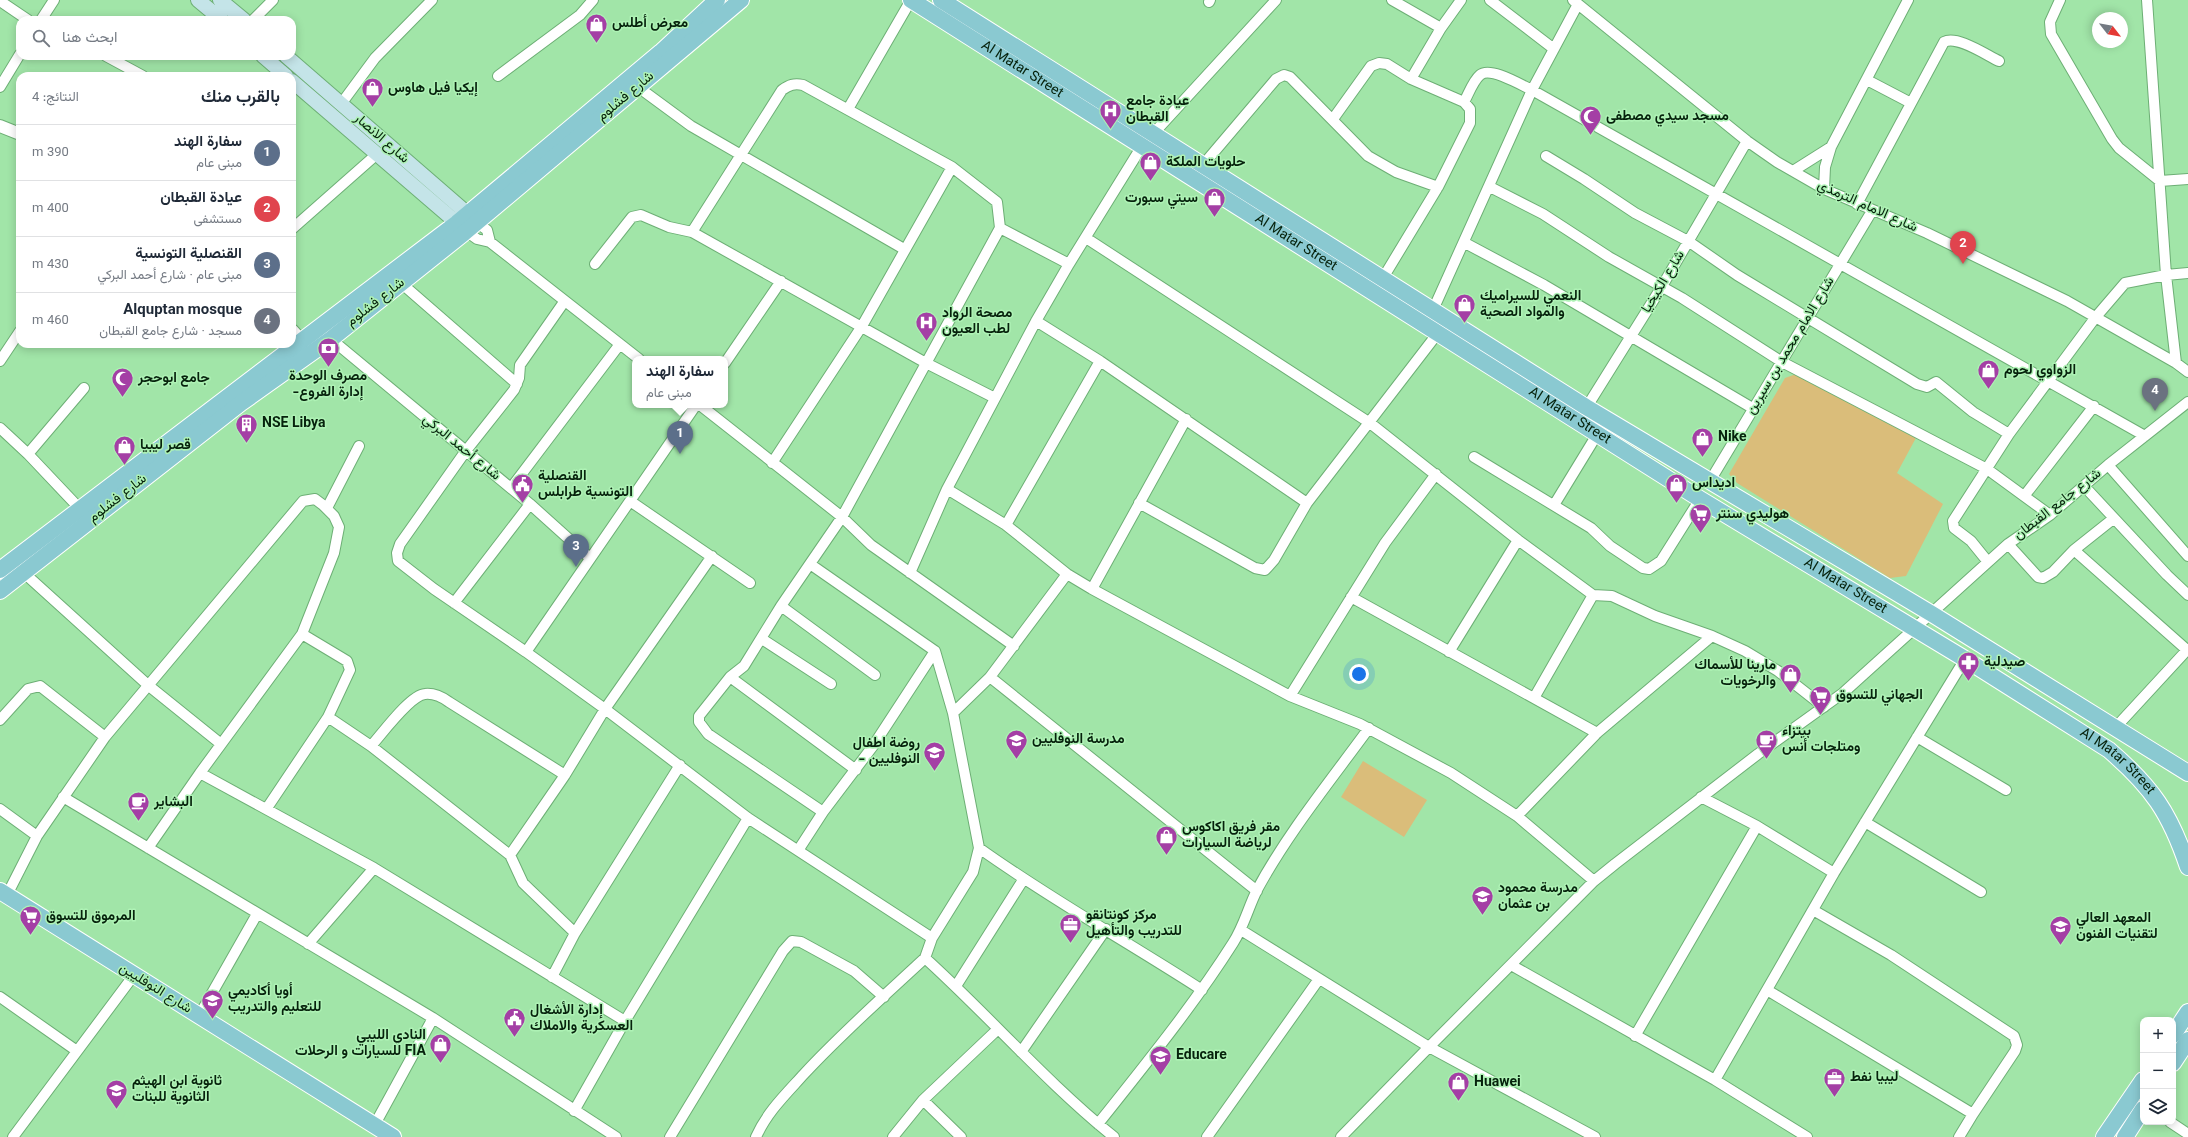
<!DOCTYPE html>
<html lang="ar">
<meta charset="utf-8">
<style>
body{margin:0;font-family:Georgia,Vazirmatn,serif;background:#f6f6f7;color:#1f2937;direction:rtl}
.controls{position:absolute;right:12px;bottom:12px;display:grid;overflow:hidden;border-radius:8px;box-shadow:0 2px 10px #0003}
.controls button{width:36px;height:36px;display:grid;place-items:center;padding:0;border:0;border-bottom:1px solid #e0e1e3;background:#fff;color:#1f2937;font:20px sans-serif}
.compass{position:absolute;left:2092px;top:12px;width:36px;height:36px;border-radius:50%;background:#fff;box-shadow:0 2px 10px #0003;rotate:121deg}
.you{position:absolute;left:1359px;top:674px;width:14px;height:14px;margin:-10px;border:3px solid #fff;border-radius:50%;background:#1a73e8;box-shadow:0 0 0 6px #1a73e833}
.badge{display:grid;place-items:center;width:26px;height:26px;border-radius:50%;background:#a43fa5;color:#fff;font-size:13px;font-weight:700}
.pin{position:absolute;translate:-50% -33px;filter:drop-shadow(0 1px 2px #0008)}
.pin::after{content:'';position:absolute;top:21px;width:14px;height:12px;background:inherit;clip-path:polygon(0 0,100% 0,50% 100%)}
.popup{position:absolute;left:632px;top:356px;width:96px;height:52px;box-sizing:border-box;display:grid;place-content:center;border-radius:8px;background:#fff;filter:drop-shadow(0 1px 3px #0005);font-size:13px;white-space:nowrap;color:#747a83}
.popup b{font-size:15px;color:#1f2937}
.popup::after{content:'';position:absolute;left:50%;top:100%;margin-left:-8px;border:8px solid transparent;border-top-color:#fff}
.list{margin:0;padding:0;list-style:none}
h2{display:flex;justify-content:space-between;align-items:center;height:52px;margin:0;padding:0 16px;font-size:17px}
h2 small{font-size:13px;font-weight:400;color:#747a83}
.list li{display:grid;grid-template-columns:26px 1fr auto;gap:12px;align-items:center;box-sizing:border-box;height:56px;padding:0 16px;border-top:1px solid #e0e1e3}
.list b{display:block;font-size:15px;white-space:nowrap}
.list p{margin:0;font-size:13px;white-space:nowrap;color:#747a83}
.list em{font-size:13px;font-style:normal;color:#747a83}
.icon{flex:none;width:22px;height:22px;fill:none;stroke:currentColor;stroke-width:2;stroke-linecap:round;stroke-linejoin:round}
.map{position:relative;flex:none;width:2188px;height:1137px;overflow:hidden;direction:ltr}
.search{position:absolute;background:#fff;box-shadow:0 2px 10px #0003;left:16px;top:16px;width:280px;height:44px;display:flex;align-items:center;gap:10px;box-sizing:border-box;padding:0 14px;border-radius:12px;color:#747a83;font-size:15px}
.panel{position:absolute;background:#fff;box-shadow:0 2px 10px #0003;left:16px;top:72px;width:280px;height:276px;border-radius:12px;direction:rtl}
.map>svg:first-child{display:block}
.green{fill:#dabd7a}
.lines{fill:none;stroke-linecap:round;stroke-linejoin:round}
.minor-casing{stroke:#6daf75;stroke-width:12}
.tertiary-casing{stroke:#6daf75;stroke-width:14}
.secondary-casing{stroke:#6daf75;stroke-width:16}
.primary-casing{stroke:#fff;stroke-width:18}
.minor{stroke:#fff;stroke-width:10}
.tertiary{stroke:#fff;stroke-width:12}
.secondary{stroke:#c4e4e8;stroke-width:14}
.primary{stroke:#8ac9d1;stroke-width:16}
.labels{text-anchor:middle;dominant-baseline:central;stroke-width:3;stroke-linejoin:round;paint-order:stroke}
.poi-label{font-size:14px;font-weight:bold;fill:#06220c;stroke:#aef2b5;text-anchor:start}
.street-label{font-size:14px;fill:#06220c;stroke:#aef2b5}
</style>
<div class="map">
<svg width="2188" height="1137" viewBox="0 0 2188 1137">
<rect width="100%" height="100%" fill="#a1e5a8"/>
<path class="green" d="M1802 372 1917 436 1897 473 1943 504 1906 576 1890 578 1737 483 1729 474 1785 378Z
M1363 761 1427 800 1404 837 1341 797Z"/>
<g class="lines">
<defs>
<path id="minor" d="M1392 0 1441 28
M1490 0 1554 49
M1573 0 1747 141 1777 162 1824 189 1927 233 2067 301 2176 363 2188 372
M2060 0 2050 22 2051 34 2112 139 2119 148 2160 181 2188 179
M2147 0 2166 275 2176 363
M0 1 28 20
M1209 2 1210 0
M41 20 54 0
M253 20 273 0
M106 56 143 76
M498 76 580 15 593 0
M1411 79 1441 28 1461 0
M1867 80 1911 103
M0 87 20 54
M638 87 691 126 904 249
M1464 102C1469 93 1473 81 1480 75 1490 66 1521 85 1532 90L2145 436
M341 104 375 58 432 0
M848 109 911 0
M1333 119 1371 66 1379 63 1387 64 1411 79 1464 102 1470 109V123L1438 187 1383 278
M1546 156 1584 179 1635 213 1688 241 1737 275 1917 384 1927 387 1936 382 1973 412 2009 434
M1203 165 1276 79 1284 75 1290 77 1368 156 1396 172 1438 187
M1793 171 1831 147
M1490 187 1543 214 1609 257 1682 298 1782 362 1987 469 2050 515
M1824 189 1825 167 1831 147 1908 0
M1857 204 1944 42C1957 35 1986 55 1999 61
M476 222 487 230 490 242
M292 229 377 154
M466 231 477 239 490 242 639 359
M692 232 782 90C789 85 794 83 803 85L952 167 997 202 1000 228 1069 264
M1086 238 1370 423 1518 540 1593 595 1612 596 1655 616 1712 636 1745 651 1778 671 1824 707
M1465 243 1544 285 1754 409
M595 264 632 217 641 215 669 227 692 232 926 363 995 398
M401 283 517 384
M564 302 520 365 519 378 514 390 465 452 400 544 397 553 398 561 434 589 526 652 605 709 748 818 932 938
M1433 310 1532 90 1578 4
M1036 321 1100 361 1307 503
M331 339 530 504 590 558
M0 361 20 331
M725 363 781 281
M700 405 842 517 871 545 1014 646
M1578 421 1661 288 1747 141
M0 428 28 454 81 510
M28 454 84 388
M1474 457 1591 528 1610 546 1643 568 1649 569 1661 561 1700 499
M772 463 862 326 952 167
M2108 465 2188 556
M1710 481 1872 211
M2084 486 2167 575 2188 595
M511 488 620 344
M947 489 1006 525 1067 574 1092 589 1290 696 1360 724 1451 773 1517 816 1594 881
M2025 495 2094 406
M630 501 750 583
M1139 503 1255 568 1265 570 1274 560 1307 503 1441 329
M1554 505 1598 433
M327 508 359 446
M1006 525 1100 361
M2008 544 2038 577 2043 578 2053 572 2074 550 2113 519
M2074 550 2187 650
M1988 562 1971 541 1954 528 1953 521 2009 434 2095 318 2125 283 2166 275 2188 273
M23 572 149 686 221 744
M910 573 947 489 1036 321 1069 264 1142 146 1276 0
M1092 589 1186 419
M1351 597 1597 733
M454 603 530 504
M781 606 875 675
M762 639 831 684
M526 652 696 405
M1449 652 1518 540
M730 677 856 770
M990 677 1257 891
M1290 696 1385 543 1436 474
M1534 698 1593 595
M953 713 990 677 1067 574
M328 717 371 746 510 855 523 883 575 933
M0 720 28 689 40 686 105 737
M2116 727 2188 649
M1917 737 2006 790
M371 746C382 734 410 695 425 694 434 693 442 697 449 702L565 775
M200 773 374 868 625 1021
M63 797 433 1018 616 1137
M1701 797 1757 826 1834 873
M267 808 328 717 350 670 347 661 302 634
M0 809 37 836
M823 812 708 734 699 722V716L730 677 744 666 781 606 842 517 1000 228
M1517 816 1597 733 1712 636
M1865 822 1981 892
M979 848C1050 899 1128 942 1202 990
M799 849 823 812 873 746 935 651
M510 855 565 775 605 709 712 556
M7 895 37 836 105 737 303 501 315 499 323 505 334 516 339 527 334 553 302 634 200 773 148 848
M1813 910 1891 955 2014 1036 2017 1045 2015 1051 1973 1114
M1241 930 1429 1047 1341 1137
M308 944 374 868
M925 958C989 1016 1046 1082 1114 1137
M1511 965 1715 1080 1807 1137
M552 977 575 933 680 765
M956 986 1023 880
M1767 990 1973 1114 1959 1137
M0 997 77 1051
M199 1016 257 914
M1635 1036 1757 826
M1021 1052 1106 929
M1715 1080 1834 873 1965 659
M923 1100 961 1137
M574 1111 625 1021 748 818
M2170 1122 2188 1134
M1098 1124C1145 1065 1193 1006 1233 943 1244 926 1248 908 1257 890 1287 834 1331 780 1369 728
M374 1126 433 1018
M13 1137 134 975
M670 1137 783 951 792 941 801 942 854 971 884 997
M756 1137C767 1112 786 1094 804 1074 842 1033 884 996 925 958L932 938 973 872 979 848 953 713 935 651 810 564
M893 1137 923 1100 998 1029
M1207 1137 1319 979
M1595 1137 1429 1047 1594 881 1615 864 1758 754 1843 693 2008 544 2050 515 2108 465 2188 402"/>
<path id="tertiary" d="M0 126 20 134
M292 330 302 341"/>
<path id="secondary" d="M198 0 222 20
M220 0 244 20
M263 56 286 76
M286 56 476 221
M292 81 464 229"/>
<g id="primary">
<path id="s1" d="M911 0 1700 499 1965 659 2109 750C2152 787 2170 813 2188 867"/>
<path d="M941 0 1586 407 1932 614 2188 773"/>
<path d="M0 570 457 223 661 52 717 0"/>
<path d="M0 591 241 403 331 339 464 233 741 0"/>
<path d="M0 891 393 1137"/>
<path d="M2173 1035 2188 1012"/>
<path d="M2173 1063 2188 1040"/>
<path d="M2104 1137 2143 1080"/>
<path d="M2125 1137 2143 1109"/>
</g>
</defs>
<use href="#minor" class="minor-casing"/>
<use href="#tertiary" class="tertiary-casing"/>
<use href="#secondary" class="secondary-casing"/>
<use href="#primary" class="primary-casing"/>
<use href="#minor" class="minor"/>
<use href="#tertiary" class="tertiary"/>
<use href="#secondary" class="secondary"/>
<use href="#primary" class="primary"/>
</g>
<defs>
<symbol id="shop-pin" viewBox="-11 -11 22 30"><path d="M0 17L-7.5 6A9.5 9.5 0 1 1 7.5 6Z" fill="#a43fa5" stroke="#aef2b5"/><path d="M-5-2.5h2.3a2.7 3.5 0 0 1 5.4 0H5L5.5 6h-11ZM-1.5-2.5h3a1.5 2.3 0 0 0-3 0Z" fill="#fff"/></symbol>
<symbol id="hospital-pin" viewBox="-11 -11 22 30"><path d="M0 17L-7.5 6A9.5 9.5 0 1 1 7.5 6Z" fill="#a43fa5" stroke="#aef2b5"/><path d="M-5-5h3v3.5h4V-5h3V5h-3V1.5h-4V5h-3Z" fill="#fff"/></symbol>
<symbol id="mosque-pin" viewBox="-11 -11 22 30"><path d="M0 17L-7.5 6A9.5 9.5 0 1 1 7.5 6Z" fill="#a43fa5" stroke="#aef2b5"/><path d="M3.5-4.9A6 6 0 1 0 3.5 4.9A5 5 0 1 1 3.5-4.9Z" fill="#fff"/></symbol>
<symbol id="bank-pin" viewBox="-11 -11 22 30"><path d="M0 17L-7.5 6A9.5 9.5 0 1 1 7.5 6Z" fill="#a43fa5" stroke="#aef2b5"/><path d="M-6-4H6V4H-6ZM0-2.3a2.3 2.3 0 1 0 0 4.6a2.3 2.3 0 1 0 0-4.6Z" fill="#fff"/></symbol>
<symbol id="building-pin" viewBox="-11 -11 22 30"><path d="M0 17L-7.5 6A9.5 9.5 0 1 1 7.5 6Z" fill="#a43fa5" stroke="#aef2b5"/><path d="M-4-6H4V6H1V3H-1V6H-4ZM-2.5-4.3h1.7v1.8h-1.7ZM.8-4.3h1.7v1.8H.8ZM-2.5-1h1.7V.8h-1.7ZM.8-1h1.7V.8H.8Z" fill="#fff"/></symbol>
<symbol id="civic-pin" viewBox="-11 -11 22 30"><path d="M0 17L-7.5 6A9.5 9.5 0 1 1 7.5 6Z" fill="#a43fa5" stroke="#aef2b5"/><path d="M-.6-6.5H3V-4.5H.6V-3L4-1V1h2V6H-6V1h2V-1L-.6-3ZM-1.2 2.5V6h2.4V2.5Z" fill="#fff"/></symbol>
<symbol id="supermarket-pin" viewBox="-11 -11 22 30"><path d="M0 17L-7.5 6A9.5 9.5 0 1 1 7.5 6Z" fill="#a43fa5" stroke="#aef2b5"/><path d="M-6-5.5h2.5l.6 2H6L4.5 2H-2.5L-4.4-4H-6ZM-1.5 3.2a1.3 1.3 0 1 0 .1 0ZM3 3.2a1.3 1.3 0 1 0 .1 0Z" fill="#fff"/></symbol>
<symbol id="pharmacy-pin" viewBox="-11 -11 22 30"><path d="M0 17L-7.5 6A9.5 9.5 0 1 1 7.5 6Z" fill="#a43fa5" stroke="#aef2b5"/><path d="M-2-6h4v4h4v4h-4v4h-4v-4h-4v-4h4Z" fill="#fff"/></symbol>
<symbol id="school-pin" viewBox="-11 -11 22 30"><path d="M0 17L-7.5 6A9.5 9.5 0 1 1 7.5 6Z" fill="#a43fa5" stroke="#aef2b5"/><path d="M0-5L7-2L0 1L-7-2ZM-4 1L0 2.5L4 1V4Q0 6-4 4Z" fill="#fff"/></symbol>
<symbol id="cafe-pin" viewBox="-11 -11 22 30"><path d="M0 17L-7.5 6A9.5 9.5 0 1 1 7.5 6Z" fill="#a43fa5" stroke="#aef2b5"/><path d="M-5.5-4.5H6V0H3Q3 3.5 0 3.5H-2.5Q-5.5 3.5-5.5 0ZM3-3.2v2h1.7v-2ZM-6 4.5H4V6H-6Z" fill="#fff"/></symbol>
<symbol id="office-pin" viewBox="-11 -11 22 30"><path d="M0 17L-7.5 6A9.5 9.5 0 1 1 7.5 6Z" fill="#a43fa5" stroke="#aef2b5"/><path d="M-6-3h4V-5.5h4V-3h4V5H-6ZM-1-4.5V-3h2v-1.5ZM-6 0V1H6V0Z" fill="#fff"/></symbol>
<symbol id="university-pin" viewBox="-11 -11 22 30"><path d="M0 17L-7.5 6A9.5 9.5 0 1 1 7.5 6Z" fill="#a43fa5" stroke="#aef2b5"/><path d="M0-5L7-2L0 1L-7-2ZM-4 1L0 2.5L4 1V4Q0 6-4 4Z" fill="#fff"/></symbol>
</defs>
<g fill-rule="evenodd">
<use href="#shop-pin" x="584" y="12" width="25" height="34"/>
<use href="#shop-pin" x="360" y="76" width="25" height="34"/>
<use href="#hospital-pin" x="1098" y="98" width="25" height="34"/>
<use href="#mosque-pin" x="1578" y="104" width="25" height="34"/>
<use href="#shop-pin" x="1138" y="150" width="25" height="34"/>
<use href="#shop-pin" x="1202" y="186" width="25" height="34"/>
<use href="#shop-pin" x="1452" y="292" width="25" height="34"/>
<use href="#hospital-pin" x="914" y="310" width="25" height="34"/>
<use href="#bank-pin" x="316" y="336" width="25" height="34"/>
<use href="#shop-pin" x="1976" y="358" width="25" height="34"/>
<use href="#mosque-pin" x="110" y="366" width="25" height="34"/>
<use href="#building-pin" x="234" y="412" width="25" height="34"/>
<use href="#shop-pin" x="1690" y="426" width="25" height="34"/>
<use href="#shop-pin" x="112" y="434" width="25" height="34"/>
<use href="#shop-pin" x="1664" y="472" width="25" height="34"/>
<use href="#civic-pin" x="510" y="472" width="25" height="34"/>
<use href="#supermarket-pin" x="1688" y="502" width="25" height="34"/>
<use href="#pharmacy-pin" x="1956" y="650" width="25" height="34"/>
<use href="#shop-pin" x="1778" y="662" width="25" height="34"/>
<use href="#supermarket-pin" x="1808" y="684" width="25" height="34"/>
<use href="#school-pin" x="1004" y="728" width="25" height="34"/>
<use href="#cafe-pin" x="1754" y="728" width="25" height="34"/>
<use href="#school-pin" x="922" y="740" width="25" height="34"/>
<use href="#cafe-pin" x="126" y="790" width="25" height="34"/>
<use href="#shop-pin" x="1154" y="824" width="25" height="34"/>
<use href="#school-pin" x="1470" y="884" width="25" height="34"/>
<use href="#supermarket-pin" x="18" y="904" width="25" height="34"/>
<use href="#office-pin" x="1058" y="912" width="25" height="34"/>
<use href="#university-pin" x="2048" y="914" width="25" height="34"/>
<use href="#school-pin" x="200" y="988" width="25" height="34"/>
<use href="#civic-pin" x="502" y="1006" width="25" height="34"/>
<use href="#shop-pin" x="428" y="1032" width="25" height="34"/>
<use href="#school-pin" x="1148" y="1044" width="25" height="34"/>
<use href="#office-pin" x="1822" y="1066" width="25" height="34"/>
<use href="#shop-pin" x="1446" y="1070" width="25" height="34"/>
<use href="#school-pin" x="104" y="1078" width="25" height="34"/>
</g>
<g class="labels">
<g class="poi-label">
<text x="612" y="24">معرض أطلس</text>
<text x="388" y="89">إيكيا فيل هاوس</text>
<text x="1126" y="102">عيادة جامع<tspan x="1126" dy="16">القبطان</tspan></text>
<text x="1606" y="117">مسجد سيدي مصطفى</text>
<text x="1166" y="163">حلويات الملكة</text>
<text x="1198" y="199" text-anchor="end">سيتي سبورت</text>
<text x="1480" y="297">النعمي للسيراميك<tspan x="1480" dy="16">والمواد الصحية</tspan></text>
<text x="942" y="314">مصحة الرواد<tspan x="942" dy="16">لطب العيون</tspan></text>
<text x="2004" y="371">الزواوي لحوم</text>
<text x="328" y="377" text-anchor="middle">مصرف الوحدة<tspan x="328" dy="16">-إدارة الفروع</tspan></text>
<text x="138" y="379">جامع ابوحجر</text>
<text x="262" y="424">NSE Libya</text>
<text x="1718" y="438">Nike</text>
<text x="140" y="446">قصر ليبيا</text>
<text x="538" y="477">القنصلية<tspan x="538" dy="16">التونسية طرابلس</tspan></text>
<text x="1692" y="484">اديداس</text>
<text x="1716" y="515">هوليدي سنتر</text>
<text x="1984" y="663">صيدلية</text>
<text x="1776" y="666" text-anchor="end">مارينا للأسماك<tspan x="1776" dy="16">والرخويات</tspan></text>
<text x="1836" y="696">الجهاني للتسوق</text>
<text x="1782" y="732">بيتزاء<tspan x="1782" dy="16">ومتلجات أنس</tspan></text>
<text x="1032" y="740">مدرسة النوفليين</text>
<text x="920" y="744" text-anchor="end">روضة اطفال<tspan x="920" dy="16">- النوفليين</tspan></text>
<text x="154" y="803">البشاير</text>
<text x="1182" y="828">مقر فريق اكاكوس<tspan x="1182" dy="16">لرياضة السيارات</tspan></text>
<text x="1498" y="889">مدرسة محمود<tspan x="1498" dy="16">بن عثمان</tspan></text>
<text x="1086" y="916">مركز كونتانقو<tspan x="1086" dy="16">للتدريب والتأهيل</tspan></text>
<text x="46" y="917">المرموق للتسوق</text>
<text x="2076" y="919">المعهد العالي<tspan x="2076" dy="16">لتقنيات الفنون</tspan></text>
<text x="228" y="992">أويا أكاديمي<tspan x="228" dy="16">للتعليم والتدريب</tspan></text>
<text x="530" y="1011">إدارة الأشغال<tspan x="530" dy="16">العسكرية والاملاك</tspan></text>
<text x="426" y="1036" text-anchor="end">النادي الليبي<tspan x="426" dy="16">للسيارات و الرحلات FIA</tspan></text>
<text x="1176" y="1056">Educare</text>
<text x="1850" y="1078">ليبيا نفط</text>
<text x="132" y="1082">ثانوية ابن الهيثم<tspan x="132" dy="16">الثانوية للبنات</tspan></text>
<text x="1474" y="1083">Huawei</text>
</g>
<g class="street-label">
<text stroke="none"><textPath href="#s1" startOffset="131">Al Matar Street</textPath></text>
<text transform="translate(626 97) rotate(-40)">شارع فشلوم</text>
<text transform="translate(381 139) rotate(41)">شارع الانصار</text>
<text transform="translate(1867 207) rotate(24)">شارع الامام الترمذي</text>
<text stroke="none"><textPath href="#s1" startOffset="455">Al Matar Street</textPath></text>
<text transform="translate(1664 282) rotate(-59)">شارع الكيخيا</text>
<text transform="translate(376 303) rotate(-38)">شارع فشلوم</text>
<text transform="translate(1791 346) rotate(-59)">شارع الامام محمد بن سيرين</text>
<text stroke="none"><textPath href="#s1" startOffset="779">Al Matar Street</textPath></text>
<text transform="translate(461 448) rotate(39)">شارع أحمد البركي</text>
<text transform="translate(118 499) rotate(-38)">شارع فشلوم</text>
<text transform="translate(2058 505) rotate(-38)">شارع جامع القبطان</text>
<text stroke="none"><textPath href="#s1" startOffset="1103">Al Matar Street</textPath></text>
<text stroke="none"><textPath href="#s1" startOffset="1427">Al Matar Street</textPath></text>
<text transform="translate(155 989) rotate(32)">شارع النوفليين</text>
</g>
</g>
</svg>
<div class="controls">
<button>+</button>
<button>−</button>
<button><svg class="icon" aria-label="layers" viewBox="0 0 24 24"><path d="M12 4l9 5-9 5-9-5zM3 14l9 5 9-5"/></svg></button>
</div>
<svg class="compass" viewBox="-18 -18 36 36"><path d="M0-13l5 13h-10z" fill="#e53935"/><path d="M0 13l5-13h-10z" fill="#747a83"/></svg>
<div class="you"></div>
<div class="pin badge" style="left:680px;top:454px;background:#5c6f8a">1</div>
<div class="popup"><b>سفارة الهند</b>مبنى عام</div>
<div class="pin badge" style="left:1963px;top:264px;background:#e0444e">2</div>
<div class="pin badge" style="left:576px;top:567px;background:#5c6f8a">3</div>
<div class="pin badge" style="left:2155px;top:411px;background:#6b7280">4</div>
<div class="search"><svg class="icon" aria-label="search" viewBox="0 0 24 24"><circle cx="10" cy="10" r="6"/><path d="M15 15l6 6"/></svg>ابحث هنا</div>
<section class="panel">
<h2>بالقرب منك<small>النتائج: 4</small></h2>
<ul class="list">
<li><span class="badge" style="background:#5c6f8a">1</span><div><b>سفارة الهند</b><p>مبنى عام</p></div><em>390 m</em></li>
<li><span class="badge" style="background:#e0444e">2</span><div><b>عيادة القبطان</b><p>مستشفى</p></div><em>400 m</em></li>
<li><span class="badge" style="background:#5c6f8a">3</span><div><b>القنصلية التونسية</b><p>مبنى عام · شارع أحمد البركي</p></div><em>430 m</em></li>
<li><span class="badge" style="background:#6b7280">4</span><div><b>Alquptan mosque</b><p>مسجد · شارع جامع القبطان</p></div><em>460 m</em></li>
</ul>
</section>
</div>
